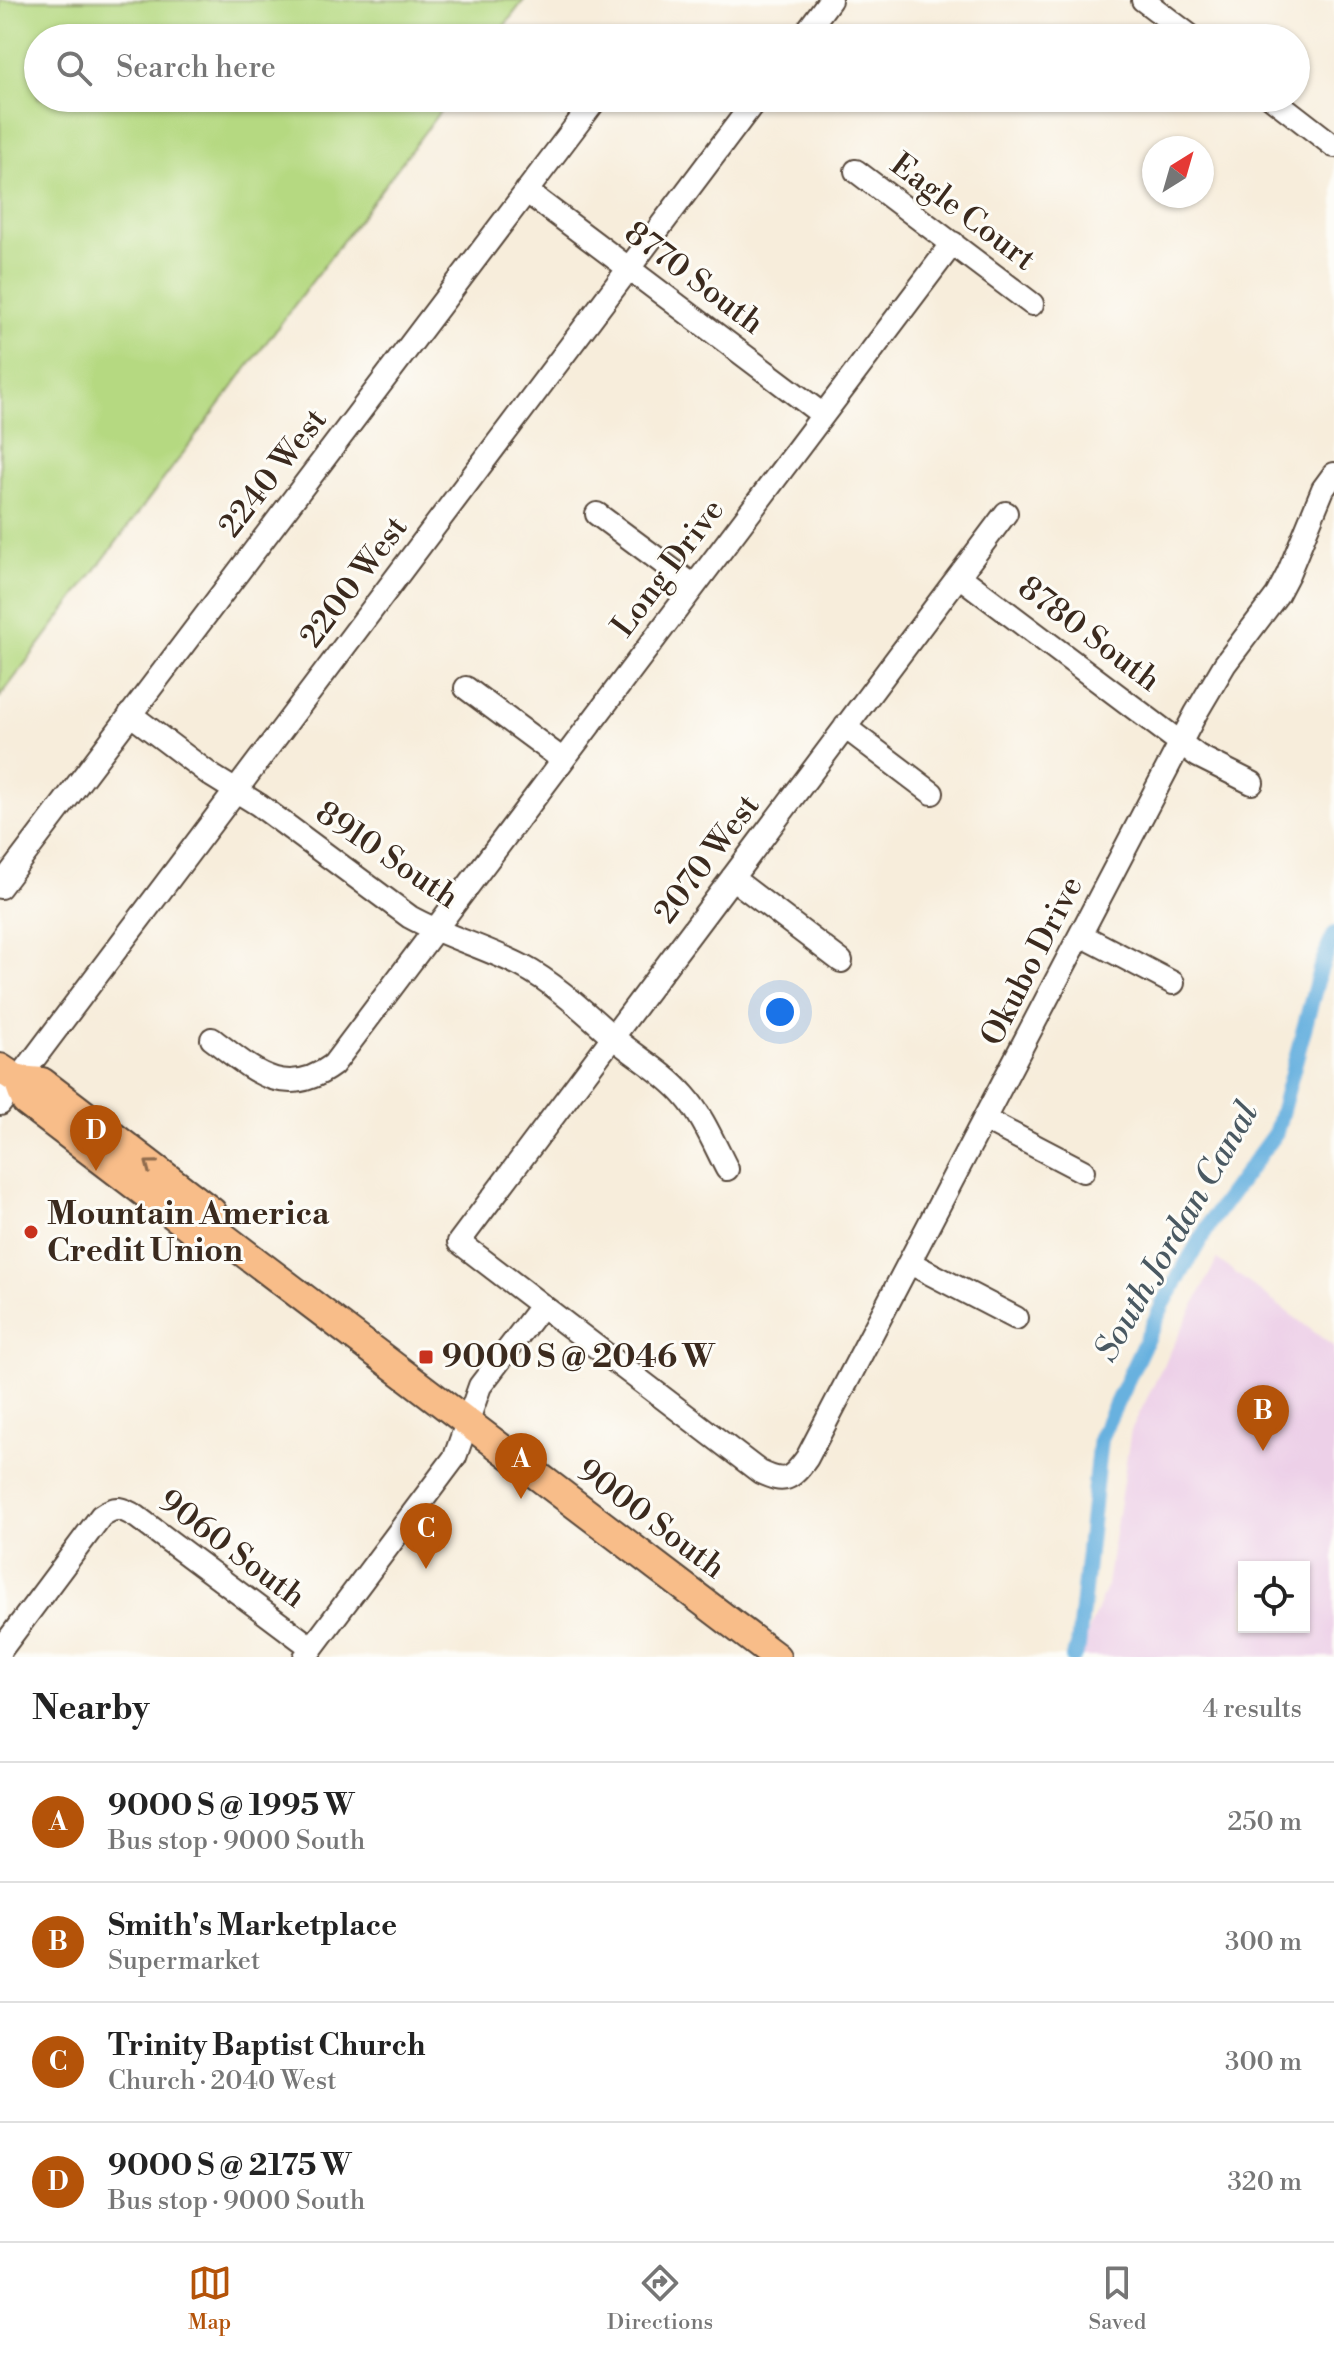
<!DOCTYPE html>
<meta charset="utf-8">
<style>
body{margin:0;font-family:"Libre Bodoni",serif;background:#f2f2f2;color:#222}
.controls{position:absolute;right:24px;bottom:24px;display:grid;overflow:hidden;border-radius:0px;box-shadow:0 2px 6px #0004}
.controls button{width:72px;height:72px;display:grid;place-items:center;padding:0;border:0;border-bottom:2px solid #e0e0e0;background:#fff;color:#222;font:40px sans-serif}
.compass{position:absolute;left:1142px;top:136px;width:72px;height:72px;border-radius:50%;background:#fff;box-shadow:0 2px 6px #0004;rotate:37deg}
.you{position:absolute;left:780px;top:1012px;width:28px;height:28px;margin:-20px;border:6px solid #fff;border-radius:50%;background:#1a73e8;box-shadow:0 0 0 12px #1a73e833}
.badge{display:grid;place-items:center;width:52px;height:52px;border-radius:50%;background:#b45309;color:#fff;font-size:26px;font-weight:700}
.pin{position:absolute;translate:-50% -66px;filter:drop-shadow(0 2px 4px #0008)}
.pin::after{content:'';position:absolute;top:42px;width:28px;height:24px;background:inherit;clip-path:polygon(0 0,100% 0,50% 100%)}
.list{margin:0;padding:0;list-style:none}
h2{display:flex;justify-content:space-between;align-items:center;height:104px;margin:0;padding:0 32px;font-size:34px}
h2 small{font-size:26px;font-weight:400;color:#767676}
.list li{display:grid;grid-template-columns:52px 1fr auto;gap:24px;align-items:center;box-sizing:border-box;height:120px;padding:0 32px;border-top:2px solid #e0e0e0}
.list b{display:block;font-size:30px;white-space:nowrap}
.list p{margin:0;font-size:26px;white-space:nowrap;color:#767676}
.list em{font-size:26px;font-style:normal;color:#767676}
.icon{flex:none;width:44px;height:44px;fill:none;stroke:currentColor;stroke-width:2;stroke-linecap:round;stroke-linejoin:round}
.map{position:relative;flex:none;width:1334px;height:1657px;overflow:hidden}
.search{position:absolute;background:#fff;box-shadow:0 2px 6px #0004;left:24px;right:24px;top:24px;height:88px;display:flex;align-items:center;gap:20px;box-sizing:border-box;padding:0 28px;border-radius:44px;color:#767676;font-size:30px}
.sheet{height:584px;background:#fff}
nav{display:flex;justify-content:space-around;align-items:center;box-sizing:border-box;height:112px;border-top:2px solid #e0e0e0;background:#fff;font-size:22px;color:#767676}
nav a{display:grid;justify-items:center;gap:4px}
nav .on{color:#b45309}
.map>svg:first-child{display:block}
.built{fill:#edd0e8;fill-rule:evenodd}
.green{fill:#b5d981;stroke:#788250;stroke-width:2}
.lines{fill:none;stroke-linecap:round;stroke-linejoin:round}
.canal{stroke:#67b1df;stroke-width:16}
.minor-casing{stroke:#57473a;stroke-width:26}
.major-casing{stroke:#57473a;stroke-width:32}
.minor{stroke:#fff;stroke-width:22}
.major{stroke:#f8bd89;stroke-width:28}
.oneway{stroke:#906c4e}
.poi-dot{fill:#c8321e;stroke:#fdfcf7;stroke-width:3}
.labels{text-anchor:middle;dominant-baseline:central;stroke-width:6;stroke-linejoin:round;paint-order:stroke}
.street-label{font-size:32px;fill:#3b2a1e;stroke:#fdfcf7}
.poi-label{font-size:32px;font-weight:bold;fill:#3b2a1e;stroke:#fdfcf7;text-anchor:start}
.water-label{font-size:34px;font-style:italic;fill:#4a5962;stroke:#fdfcf7}
</style>
<div class="map">
<svg width="1334" height="1657" viewBox="0 0 1334 1657">
<rect width="100%" height="100%" fill="#fdfcf7"/>
<filter id="ink" filterUnits="userSpaceOnUse"><feTurbulence type="fractalNoise" baseFrequency=".0125" numOctaves="2"/><feDisplacementMap in="SourceGraphic" scale="16" xChannelSelector="R" yChannelSelector="G"/><feConvolveMatrix kernelMatrix="1 2 1 2 8 2 1 2 1" color-interpolation-filters="sRGB"/></filter>
<filter id="wash" filterUnits="userSpaceOnUse"><feTurbulence type="fractalNoise" baseFrequency=".006" numOctaves="4" result="noise"/><feDisplacementMap in="SourceGraphic" scale="32" xChannelSelector="R" yChannelSelector="G"/><feGaussianBlur stdDeviation="1.8" result="paint"/><feColorMatrix in="noise" values="0 0 0 0 0 0 0 0 0 0 0 0 0 0 0 0 0 1.4 0 .05"/><feComposite in="paint" operator="in"/></filter>
<g filter="url(#wash)">
<rect width="100%" height="100%" fill="#f7eddb"/>
<path class="built" d="M1217 1259 1334 1347V1657H1078L1107 1585 1131 1430ZM1244 1567H1304V1627H1244Z"/>
<path class="green" d="M0 0H524L495 38H38V98H450L0 697Z"/>
<g class="lines">
<path class="canal" d="M1073 1657 1078 1647 1100 1438 1163 1304 1213 1218 1276 1132 1320 970 1334 934"/>
</g>
</g>
<g filter="url(#ink)">
<g class="lines">
<defs>
<path id="minor" d="M1143 0 1193 38
M802 38 830 0
M1272 98 1334 146
M856 171 1032 304
M526 191 823 415
M1006 513 459 1242 760 1472C785 1484 791 1480 807 1458L1196 713 1225 664 1277 595 1288 574 1323 489 1334 474
M597 514 694 586
M959 576 1198 756 1252 783
M466 688 563 760
M130 714 212 776 259 805 410 917C446 937 485 947 522 966 553 982 586 1013 613 1037 636 1057 664 1072 684 1095 703 1116 714 1144 727 1169
M845 727 932 793
M732 878 841 961
M0 887 597 98
M1081 935 1173 983
M212 1039C253 1070 284 1101 333 1065L953 243
M0 1104 757 98
M985 1120 1083 1171
M910 1263 1016 1318
M0 1651 101 1516C116 1505 122 1508 137 1517L312 1648
M305 1657 455 1457 480 1386 542 1305"/>
<path id="major" d="M0 1068 18 1080 42 1082 212 1212 217 1232 776 1657
M18 1080 26 1102 196 1232H217"/>
</defs>
<use href="#minor" class="minor-casing"/>
<use href="#major" class="major-casing"/>
<use href="#minor" class="minor"/>
<use href="#major" class="major"/>
</g>
<defs><path id="oneway-chevron" d="M-2-3.5L2.5 0L-2 3.5" fill="none" stroke-width="1.6" stroke-linecap="round" stroke-linejoin="round" transform="scale(2)"/></defs>
<use class="oneway" href="#oneway-chevron" transform="translate(150 1165) rotate(-143)"/>
</g>
<g class="poi-dot">
<circle cx="31" cy="1232" r="8"/>
<rect x="418" y="1349" width="16" height="16" rx="4"/>
</g>
<g class="labels">
<g class="street-label">
<text transform="translate(963 212) rotate(37)">Eagle Court</text>
<text transform="translate(694 278) rotate(37)">8770 South</text>
<text transform="translate(273 473) rotate(-52)">2240 West</text>
<text transform="translate(668 568) rotate(-53)">Long Drive</text>
<text transform="translate(354 582) rotate(-53)">2200 West</text>
<text transform="translate(1089 634) rotate(37)">8780 South</text>
<text transform="translate(387 855) rotate(34)">8910 South</text>
<text transform="translate(707 859) rotate(-53)">2070 West</text>
<text transform="translate(1032 961) rotate(-63)">Okubo Drive</text>
<text transform="translate(651 1519) rotate(37)">9000 South</text>
<text transform="translate(232 1549) rotate(37)">9060 South</text>
</g>
<g class="poi-label">
<text x="47" y="1214">Mountain America<tspan x="47" dy="37">Credit Union</tspan></text>
<text x="442" y="1357">9000 S @ 2046 W</text>
</g>
<g class="water-label">
<text transform="translate(1177 1232) rotate(-60)">South Jordan Canal</text>
</g>
</g>
</svg>
<div class="controls">
<button><svg class="icon" aria-label="locate" viewBox="0 0 24 24"><circle cx="12" cy="12" r="6"/><path d="M12 2v4M12 18v4M2 12h4M18 12h4"/></svg></button>
</div>
<svg class="compass" viewBox="-18 -18 36 36"><path d="M0-13l5 13h-10z" fill="#e53935"/><path d="M0 13l5-13h-10z" fill="#767676"/></svg>
<div class="you"></div>
<div class="pin badge" style="left:521px;top:1499px">A</div>
<div class="pin badge" style="left:1263px;top:1451px">B</div>
<div class="pin badge" style="left:426px;top:1569px">C</div>
<div class="pin badge" style="left:96px;top:1171px">D</div>
<div class="search"><svg class="icon" aria-label="search" viewBox="0 0 24 24"><circle cx="10" cy="10" r="6"/><path d="M15 15l6 6"/></svg>Search here</div>
</div>
<section class="sheet">
<h2>Nearby<small>4 results</small></h2>
<ul class="list">
<li><span class="badge">A</span><div><b>9000 S @ 1995 W</b><p>Bus stop · 9000 South</p></div><em>250 m</em></li>
<li><span class="badge">B</span><div><b>Smith's Marketplace</b><p>Supermarket</p></div><em>300 m</em></li>
<li><span class="badge">C</span><div><b>Trinity Baptist Church</b><p>Church · 2040 West</p></div><em>300 m</em></li>
<li><span class="badge">D</span><div><b>9000 S @ 2175 W</b><p>Bus stop · 9000 South</p></div><em>320 m</em></li>
</ul>
</section>
<nav>
<a class="on"><svg class="icon" aria-label="map" viewBox="0 0 24 24"><path d="M3 6l6-2 6 2 6-2v14l-6 2-6-2-6 2zM9 4v14M15 6v14"/></svg>Map</a>
<a><svg class="icon" aria-label="directions" viewBox="0 0 24 24"><path d="M12 3l9 9-9 9-9-9zM9 14v-3h6M13 9l2 2-2 2"/></svg>Directions</a>
<a><svg class="icon" aria-label="saved" viewBox="0 0 24 24"><path d="M7 4h10v16l-5-4-5 4z"/></svg>Saved</a>
</nav>
